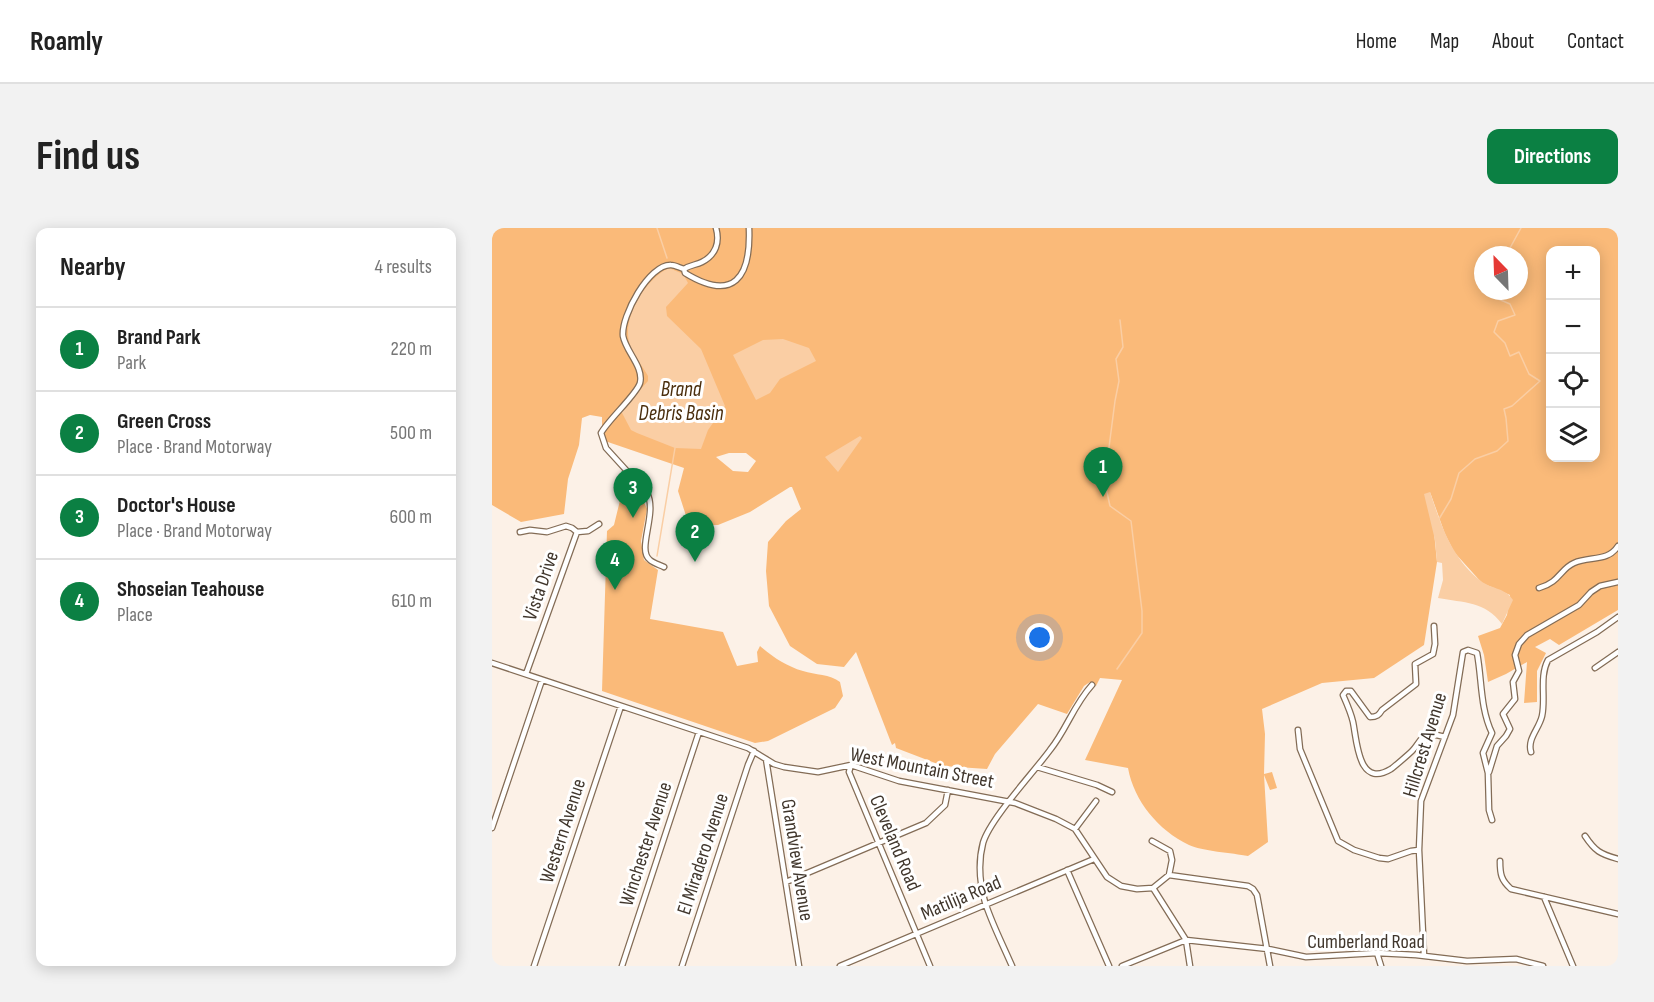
<!DOCTYPE html>
<meta charset="utf-8">
<style>
body{margin:0;font-family:"Sofia Sans Condensed",sans-serif;background:#f2f2f2;color:#222}
.controls{position:absolute;right:18px;top:18px;display:grid;overflow:hidden;border-radius:12px;box-shadow:0 3px 15px #0003}
.controls button{width:54px;height:54px;display:grid;place-items:center;padding:0;border:0;border-bottom:2px solid #e0e0e0;background:#fff;color:#222;font:30px sans-serif}
.compass{position:absolute;left:982px;top:18px;width:54px;height:54px;border-radius:50%;background:#fff;box-shadow:0 3px 15px #0003;rotate:337deg}
.you{position:absolute;left:548px;top:410px;width:21px;height:21px;margin:-15px;border:4px solid #fff;border-radius:50%;background:#1a73e8;box-shadow:0 0 0 9px #1a73e833}
.badge{display:grid;place-items:center;width:39px;height:39px;border-radius:50%;background:#0b8043;color:#fff;font-size:20px;font-weight:700}
.pin{position:absolute;translate:-50% -50px;filter:drop-shadow(0 2px 3px #0008)}
.pin::after{content:'';position:absolute;top:32px;width:21px;height:18px;background:inherit;clip-path:polygon(0 0,100% 0,50% 100%)}
.list{margin:0;padding:0;list-style:none}
h2{display:flex;justify-content:space-between;align-items:center;height:78px;margin:0;padding:0 24px;font-size:26px}
h2 small{font-size:20px;font-weight:400;color:#767676}
.list li{display:grid;grid-template-columns:39px 1fr auto;gap:18px;align-items:center;box-sizing:border-box;height:84px;padding:0 24px;border-top:2px solid #e0e0e0}
.list b{display:block;font-size:22px;white-space:nowrap}
.list p{margin:0;font-size:20px;white-space:nowrap;color:#767676}
.list em{font-size:20px;font-style:normal;color:#767676}
.icon{flex:none;width:33px;height:33px;fill:none;stroke:currentColor;stroke-width:2;stroke-linecap:round;stroke-linejoin:round}
.map{position:relative;flex:none;width:1126px;height:738px;overflow:hidden;border-radius:12px}
header{display:flex;align-items:center;gap:36px;box-sizing:border-box;height:84px;padding:0 30px;background:#fff;border-bottom:2px solid #e0e0e0}
header strong{font-size:28px}
nav{display:flex;gap:33px;margin-inline-start:auto;font-size:21px}
.intro{display:flex;align-items:center;justify-content:space-between;box-sizing:border-box;height:144px;padding:0 36px}
h1{margin:0;font-size:42px}
.button{padding:15px 27px;border-radius:12px;background:#0b8043;color:#fff;font-size:21px;font-weight:700}
main{display:flex;gap:36px;padding:0 36px}
aside{flex:1;background:#fff;border-radius:12px;box-shadow:0 3px 15px #0003}
.map>svg:first-child{display:block}
.green{fill:#faba79;fill-rule:evenodd}
.water{fill:#facea4}
.lines{fill:none;stroke-linecap:round;stroke-linejoin:round}
.stream{stroke:#facea4;stroke-width:1.5}
.minor-casing{stroke:#836c56;stroke-width:7}
.minor{stroke:#fff;stroke-width:4.5}
.labels{text-anchor:middle;dominant-baseline:central;stroke-width:6;stroke-linejoin:round;paint-order:stroke}
.street-label{font-size:20px;fill:#40362c;stroke:#fff}
.water-label{font-size:21px;font-style:italic;fill:#4a2e0d;stroke:#fff}
</style>
<header>
<strong>Roamly</strong>
<nav><a>Home</a><a>Map</a><a>About</a><a>Contact</a></nav>
</header>
<div class="intro"><h1>Find us</h1><a class="button">Directions</a></div>
<main>
<aside>
<h2>Nearby<small>4 results</small></h2>
<ul class="list">
<li><span class="badge">1</span><div><b>Brand Park</b><p>Park</p></div><em>220 m</em></li>
<li><span class="badge">2</span><div><b>Green Cross</b><p>Place · Brand Motorway</p></div><em>500 m</em></li>
<li><span class="badge">3</span><div><b>Doctor's House</b><p>Place · Brand Motorway</p></div><em>600 m</em></li>
<li><span class="badge">4</span><div><b>Shoseian Teahouse</b><p>Place</p></div><em>610 m</em></li>
</ul>
</aside>
<div class="map">
<svg width="1126" height="738" viewBox="0 0 1126 738">
<rect width="100%" height="100%" fill="#fcf1e7"/>
<path class="green" d="M0 0H1126V382L1067 417 1058 411 1043 419 1054 425 1045 443V474L1032 475 1035 434 1014 446 996 454 992 427 986 408 1008 400 1015 387 1018 367 990 355 962 324 953 306 938 264 945 334 932 417 882 450 830 455 770 481 773 506 772 546 780 544 785 560 778 562 772 547 776 614 756 628C741 625 709 623 697 617 666 602 642 573 636 540L593 532 630 452 608 450 604 458 598 454 592 458 575 486 546 476 503 526 495 541 451 538 404 520 403 515 400 517 364 424 352 439 325 436 298 418 277 378 274 343 276 314 294 293 309 281 300 259H298L258 284 226 297H197L186 263 192 240 110 212V189L98 187 90 190 87 217 76 251 72 286 29 294 0 277ZM1058 22H1104V230H1058ZM991 27H1027V63H991ZM237 225H254L264 233 256 244 241 243 224 229Z
M133 252 150 269 155 281 149 313 152 332 166 342 158 391 231 404 245 438 266 434 265 424 268 418C281 429 294 438 311 443 323 447 338 446 348 454L351 468 343 480 276 513 263 515 110 463 115 303 122 297Z"/>
<path class="water" d="M177 40 191 46 196 55 174 79 175 88 209 121 233 178 216 202 209 221 183 220 145 205 139 202 129 183 156 153V148C151 139 143 129 139 120 127 93 153 51 177 40Z
M291 111 317 120 324 133 288 151 278 165 264 172 241 127 271 112Z
M368 208 370 210 346 244 333 229Z
M938 264C949 297 960 331 989 353 999 361 1014 360 1021 372L1010 396C993 373 972 375 946 370L951 352 950 335 945 334 943 312 932 266Z"/>
<g class="lines">
<path class="stream" d="M165 0 175 30
M1008 27 1018 20 1029 0
M947 291 959 271 967 245 983 231 1005 223 1016 213 1014 190 1012 181 1020 178 1048 153 1037 146 1027 124 1018 128 1013 115 1002 104 1006 93 1023 87 1018 76 990 64 985 52 991 44
M165 328 183 220
M625 441 650 405V383L639 293 618 278 614 260 619 247 616 227 623 173 627 153 624 131 631 119 628 92"/>
<defs>
<path id="minor" d="M192 41C198 37 204 37 210 34 224 27 228 14 224 0
M28 304 38 302 55 304 74 298 80 300 85 304
M85 304 96 303 107 296
M172 339C168 337 161 335 158 332 144 322 166 285 155 265L114 220 109 205C117 191 145 166 148 155 152 139 134 124 131 108 129 88 157 36 179 37 183 37 188 40 192 41L193 45C242 75 259 49 257 0
M1047 360C1068 354 1068 341 1082 335 1098 328 1116 334 1126 318
M942 398 943 416 941 426 923 436 924 456 890 482C887 487 885 489 878 489L859 463H854L851 467C855 476 859 485 861 494 865 513 866 561 899 541 902 539 917 526 920 523 926 517 928 510 936 505L953 509
M0 435 256 520 282 536 292 539 326 544 359 537 407 553 523 575 564 591 583 601 615 649 629 658 645 661 661 660 677 647 756 658 761 661 765 667 778 738
M1103 440 1126 424
M34 446 85 304
M806 502 808 521 846 613 862 622 887 630 896 631 919 623 927 622
M1039 524C1035 511 1047 501 1050 488 1054 470 1047 449 1056 432L1105 404 1126 389
M274 531 307 738
M359 537 357 544 438 738
M545 539 605 557 620 564
M997 544 1005 518 1014 508 1018 501 1011 486 1023 471 1021 454 1027 443 1023 427 1027 416 1035 407 1087 377 1099 364 1108 358 1126 354
M0 600 50 452
M583 601 604 573
M1093 608C1103 623 1108 626 1126 631
M660 613 678 623 680 632 677 647
M1008 633C1008 646 1009 652 1019 661L1126 686
M575 642 617 738
M294 654 434 595 453 577 456 562
M661 660 694 712 698 738
M1052 669 1081 738
M885 725 889 738
M932 727 927 622 929 573 961 487 971 424 976 422 985 425C990 451 988 480 1000 505L991 525 996 545 997 582 1000 592
M42 738 129 478
M130 738 207 504
M190 738 256 537 262 523
M348 738 602 631
M520 738C511 717 500 696 493 674 488 656 486 634 491 615 498 591 542 544 558 522 575 501 581 478 600 457
M630 738 694 712 776 721 814 729 885 725 924 727 975 733 1024 731 1051 738"/>
</defs>
<use href="#minor" class="minor-casing"/>
<use href="#minor" class="minor"/>
</g>
<g class="labels">
<g class="street-label">
<text transform="translate(49 358) rotate(-71)">Vista Drive</text>
<text transform="translate(933 517) rotate(-73)">Hillcrest Avenue</text>
<text transform="translate(430 540) rotate(11)">West Mountain Street</text>
<text transform="translate(71 603) rotate(-72)">Western Avenue</text>
<text transform="translate(403 615) rotate(67)">Cleveland Road</text>
<text transform="translate(154 616) rotate(-72)">Winchester Avenue</text>
<text transform="translate(211 626) rotate(-72)">El Miradero Avenue</text>
<text transform="translate(305 632) rotate(81)">Grandview Avenue</text>
<text transform="translate(469 670) rotate(-23)">Matilija Road</text>
<text x="874" y="714">Cumberland Road</text>
</g>
<g class="water-label">
<text x="189" y="161">Brand<tspan x="189" dy="24">Debris Basin</tspan></text>
</g>
</g>
</svg>
<div class="controls">
<button>+</button>
<button>−</button>
<button><svg class="icon" aria-label="locate" viewBox="0 0 24 24"><circle cx="12" cy="12" r="6"/><path d="M12 2v4M12 18v4M2 12h4M18 12h4"/></svg></button>
<button><svg class="icon" aria-label="layers" viewBox="0 0 24 24"><path d="M12 4l9 5-9 5-9-5zM3 14l9 5 9-5"/></svg></button>
</div>
<svg class="compass" viewBox="-18 -18 36 36"><path d="M0-13l5 13h-10z" fill="#e53935"/><path d="M0 13l5-13h-10z" fill="#767676"/></svg>
<div class="you"></div>
<div class="pin badge" style="left:611px;top:269px">1</div>
<div class="pin badge" style="left:203px;top:334px">2</div>
<div class="pin badge" style="left:141px;top:290px">3</div>
<div class="pin badge" style="left:123px;top:362px">4</div>
</div>
</main>
